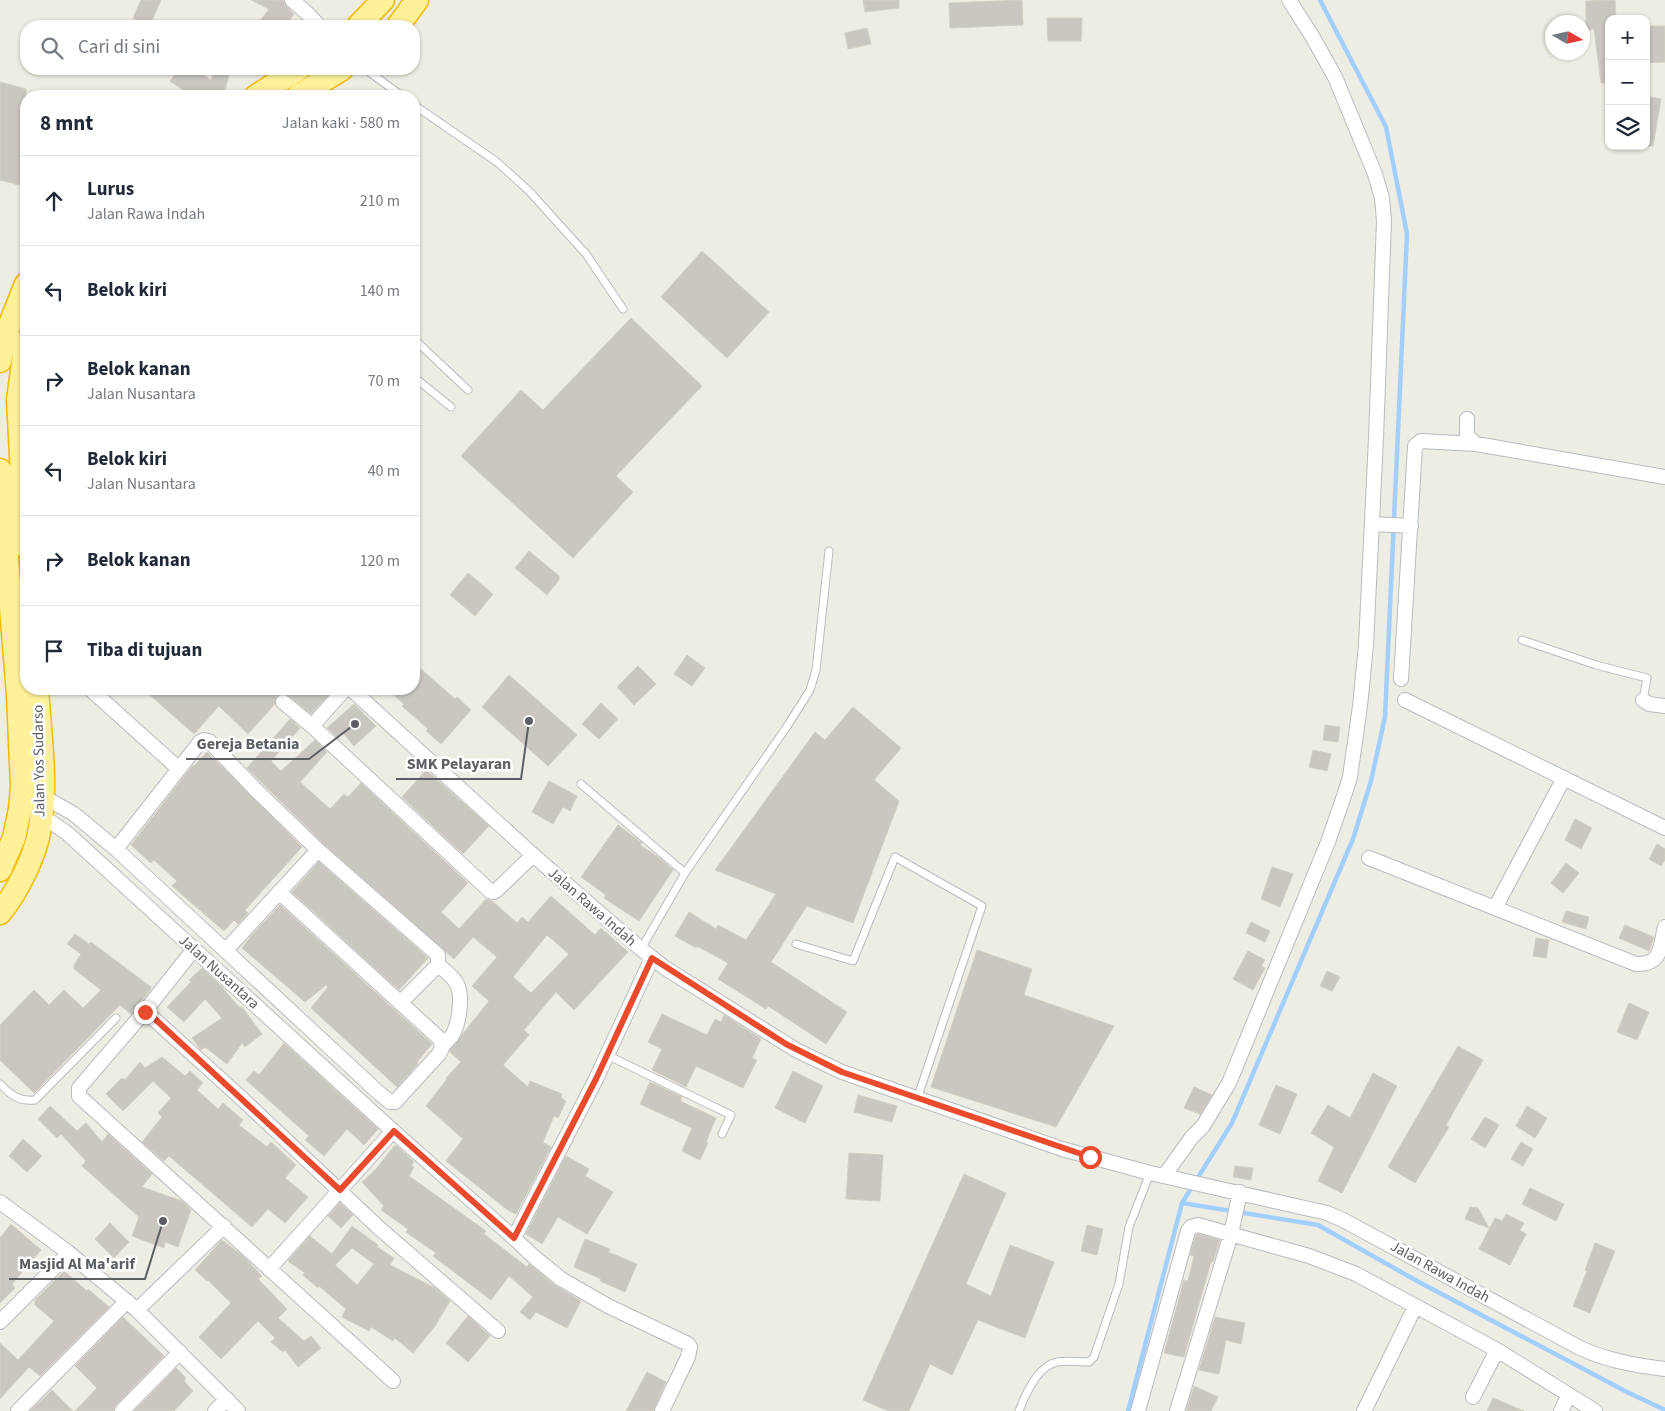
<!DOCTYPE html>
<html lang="id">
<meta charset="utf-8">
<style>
body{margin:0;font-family:"Source Sans 3",sans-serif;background:#f2f2f3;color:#1f2937}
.controls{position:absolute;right:15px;top:15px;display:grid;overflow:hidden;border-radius:10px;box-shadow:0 1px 4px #0004}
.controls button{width:45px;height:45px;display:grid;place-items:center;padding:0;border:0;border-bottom:1px solid #e0e1e3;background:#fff;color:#1f2937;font:25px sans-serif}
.compass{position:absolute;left:1545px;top:15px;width:45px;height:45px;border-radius:50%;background:#fff;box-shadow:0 1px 4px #0004;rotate:99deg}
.stop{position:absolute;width:15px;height:15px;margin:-11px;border:4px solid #eb4b2d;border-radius:50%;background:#fff}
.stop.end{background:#eb4b2d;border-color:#fff;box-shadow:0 1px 5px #0008}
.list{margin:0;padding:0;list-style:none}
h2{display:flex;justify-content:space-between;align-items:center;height:65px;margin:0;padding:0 20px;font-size:21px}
h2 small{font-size:16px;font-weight:400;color:#747a83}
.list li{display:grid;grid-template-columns:32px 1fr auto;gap:15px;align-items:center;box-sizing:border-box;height:90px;padding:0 20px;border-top:1px solid #e0e1e3}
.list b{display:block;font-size:19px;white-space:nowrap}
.list p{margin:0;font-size:16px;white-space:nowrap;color:#747a83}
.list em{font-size:16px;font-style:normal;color:#747a83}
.icon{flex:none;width:28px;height:28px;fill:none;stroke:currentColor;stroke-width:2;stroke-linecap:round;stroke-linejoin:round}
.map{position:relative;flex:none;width:1665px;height:1411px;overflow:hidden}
.search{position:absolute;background:#fff;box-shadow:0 1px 4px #0004;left:20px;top:20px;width:400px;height:55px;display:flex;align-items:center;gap:12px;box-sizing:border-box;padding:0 18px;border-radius:20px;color:#747a83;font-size:19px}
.panel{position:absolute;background:#fff;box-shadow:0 1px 4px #0004;left:20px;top:90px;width:400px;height:605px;border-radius:20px}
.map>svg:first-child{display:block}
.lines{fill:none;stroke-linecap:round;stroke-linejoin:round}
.stream{stroke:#a3cfff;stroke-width:4.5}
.building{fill:#c9c7c0;stroke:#d3cfc1;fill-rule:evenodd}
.service-casing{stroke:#b8bbc0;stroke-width:9}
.minor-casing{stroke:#b8bbc0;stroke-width:16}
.trunk-casing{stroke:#f2b900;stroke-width:25}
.service{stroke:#fff;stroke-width:7}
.minor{stroke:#fff;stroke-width:14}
.trunk{stroke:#fef19a;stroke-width:22}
.route{stroke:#eb4b2d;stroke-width:6}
.labels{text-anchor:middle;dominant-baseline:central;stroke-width:5;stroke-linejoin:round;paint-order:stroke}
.street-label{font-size:15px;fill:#5b5f64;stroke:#fff}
.leader{fill:none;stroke:#5b5f64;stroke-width:2}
.callout-dot{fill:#5b5f64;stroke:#fff;stroke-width:2}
.callout-label{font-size:16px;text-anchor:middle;font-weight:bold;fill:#5b5f64;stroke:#fff;stroke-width:5;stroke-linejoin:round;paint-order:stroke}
</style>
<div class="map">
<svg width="1665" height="1411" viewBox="0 0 1665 1411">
<rect width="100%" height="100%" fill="#eeede3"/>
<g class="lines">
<path class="stream" d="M1182 1203 1318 1225 1417 1281 1627 1392 1665 1410
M1128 1411 1182 1203 1232 1123 1353 839 1371 781 1385 717 1407 234 1386 127 1320 0"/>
</g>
<path class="building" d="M141 0H161L150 25 133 18Z
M251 0H283L286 6 294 14 285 26H256L269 9Z
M863 0H899V8L865 12Z
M1022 0 1023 25 950 28 949 3Z
M1615 0 1616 19H1609V83H1601L1594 29 1586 30V1Z
M1047 18H1082L1081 41H1048Z
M1646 26H1665V62L1646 63Z
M867 28 871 44 848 49 845 33Z
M179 69H195L211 80 215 69H231L223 96H192L170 81Z
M0 82 26 89V159L19 185 0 180Z
M1646 96 1661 99 1653 146H1646Z
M702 251 769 312 727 358 661 297Z
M631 318 702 386 616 476 633 492 573 558 461 456 521 390 543 410Z
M529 551 559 576V580L547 595 515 568Z
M468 573 493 594 475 616 450 595Z
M687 655 705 668 692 686 674 674Z
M414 663 455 699 457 697 471 710 441 744 426 731 428 729 402 706 404 704 387 689H414Z
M638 666 656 684 634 705 617 687Z
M509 675 577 735 548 766 482 707Z
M143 689H334L311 714 288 695 280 694 276 697 275 704 248 734 219 706 194 734Z
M601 703 618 719 599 739 582 724Z
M354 704 376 726 354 746 343 733 338 738 327 728Z
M853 707 901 748 874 780 899 801 853 923 807 906 771 962 847 1012 826 1044 768 1006 766 1009 718 979 728 963 697 946 696 948 675 936 689 912 716 929 718 925 746 940 776 894 715 870 815 732 825 740Z
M290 719 300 728 271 761 281 771 315 740 327 752 300 782 330 809 344 794 348 797 361 783 468 883 441 912 459 929 486 899 492 901 517 923 522 917 528 922 551 896 595 935 601 928 628 952 574 1010 556 992 524 1030 529 1035 503 1065 528 1087 530 1081 562 1094 561 1098 566 1101 558 1118 554 1116 543 1142 551 1147 516 1214 509 1211 446 1161 463 1139 426 1106 447 1079 446 1078 461 1062 450 1052V1050L489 1001 472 986 497 957 473 937 454 959 324 844 247 768ZM547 935 569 954 531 993 513 977Z
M1325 725 1340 727 1338 742 1323 740Z
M1313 750 1331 754 1327 771 1309 767Z
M207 752 302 847 245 910 248 913 238 924 234 920 224 931 172 886 177 881 154 860 151 863 131 845 193 765 194 766Z
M426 770 489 826 463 854 402 797Z
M549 781 577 796 570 811 563 807 553 824 532 812Z
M1575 819 1592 828 1581 849 1565 840Z
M618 825 642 843 640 845 658 857 673 870 639 921 604 898 606 895 581 877Z
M1657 844 1665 849V860L1661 866 1649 859Z
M319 862 428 958 399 990 292 892Z
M1566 863 1579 873 1563 893 1551 883Z
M1272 867 1293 874 1280 907 1261 899Z
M280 905 432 1044 417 1062 418 1064 397 1087 311 1008 328 987 326 985 305 1002 242 948 251 936Z
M1566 911 1589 917 1586 929 1562 922Z
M1251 922 1270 931 1265 942 1246 933Z
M1625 925 1654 937 1649 951 1619 938Z
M75 934 89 944 91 942 151 987V989L131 1014 120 1005 34 1093 0 1060V1025L34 990 49 1005 64 990 83 1008 101 990 74 969V965L81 954 67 944Z
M1536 938 1549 940 1546 958 1533 956Z
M977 950 1032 969 1024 995 1114 1026 1056 1127 931 1087Z
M1248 951 1265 960 1261 966 1265 968 1253 990 1233 979Z
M202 968 221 986 240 1008 242 1007 262 1034 245 1047 242 1043 227 1064 205 1047 201 1050 192 1038 222 1018 205 999 184 1022 167 1007 191 982 189 980Z
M1327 971 1340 977 1332 991 1320 986Z
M1629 1003 1649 1012 1637 1040 1617 1032Z
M662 1014 707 1035 715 1019 721 1022 724 1015 761 1039 752 1058 757 1060 743 1088 696 1066 686 1087 652 1070 662 1049 648 1042Z
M284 1043 378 1129 364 1145 347 1129 324 1156 305 1140 309 1136 246 1080 254 1071 259 1075Z
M1458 1046 1483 1060 1446 1125 1449 1127 1415 1183 1388 1167Z
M162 1057 185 1076 190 1071 203 1083 197 1090 218 1109 223 1103 243 1120 239 1125 267 1147 271 1142 296 1165 285 1178 308 1197 285 1223 268 1209 252 1227 169 1156 164 1161 142 1142 162 1117 158 1113 171 1098 153 1081 123 1111 106 1094 122 1078 125 1080 140 1062 145 1068Z
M793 1071 823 1086 805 1123 775 1108Z
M1373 1073 1397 1086 1342 1193 1318 1181 1334 1147 1311 1133 1328 1105 1350 1118Z
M650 1082 682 1097 680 1101 716 1118 706 1142 708 1143 700 1160 682 1151 692 1128 640 1104Z
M1276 1085 1297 1094 1280 1134 1259 1125Z
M1194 1087 1212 1095 1200 1114 1184 1108Z
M858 1095 897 1106 892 1122 854 1112Z
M50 1106 77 1131 86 1123 102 1142 108 1134 152 1174 142 1187 182 1201 191 1210 178 1247 165 1242 164 1248 132 1236 139 1217 82 1166 86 1161 61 1134 57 1138 38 1119Z
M1527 1106 1547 1118 1535 1138 1516 1126Z
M1485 1117 1499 1125 1485 1148 1471 1139Z
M23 1139 42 1156 27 1172 9 1156Z
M1521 1142 1533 1149 1523 1166 1511 1159Z
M394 1146H397L414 1162 411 1166 414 1167 409 1176 486 1231 484 1234 527 1267 529 1264 556 1286 581 1301 567 1328 536 1312 530 1320 520 1312 533 1297 509 1276 491 1300 433 1256 436 1253 406 1232 408 1229 381 1210 384 1206 362 1182 376 1169Z
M849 1153 883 1155 880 1201 846 1199Z
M566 1156 589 1169 585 1176 613 1192 587 1234 558 1217 542 1244 526 1234Z
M1235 1166 1253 1168 1251 1180 1233 1177Z
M964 1174 1006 1193 966 1284 991 1296 1010 1245 1054 1262 1025 1338 978 1320 952 1375 930 1364 909 1411H888L863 1400Z
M1530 1188 1564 1204 1556 1221 1522 1204Z
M340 1203 353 1215 341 1228 328 1216Z
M1470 1207 1478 1208 1489 1228 1465 1219Z
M1506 1214 1524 1223 1520 1230 1526 1234 1510 1265 1479 1249 1495 1218 1502 1221Z
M110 1223 129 1242 114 1258 95 1239Z
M11 1224 41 1250 12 1284 15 1288 0 1303V1238Z
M1087 1225 1103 1229 1097 1255 1081 1251Z
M352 1226 378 1245 377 1247 394 1258 390 1265 435 1288 450 1301 435 1326 413 1353 395 1338 393 1341 371 1327 369 1331 342 1317 346 1309 319 1286 318 1288 303 1275 305 1273 288 1261 310 1236 332 1254ZM352 1248 374 1264 357 1285 335 1265Z
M1198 1234 1220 1240 1213 1262H1211L1184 1357 1164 1353 1184 1280 1188 1281 1194 1256 1190 1255 1196 1235Z
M585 1239 610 1249 608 1252 637 1264 625 1292 600 1281 601 1279 574 1267Z
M222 1240 243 1256 262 1276 258 1279 287 1309 278 1318 304 1341 311 1336 321 1348 298 1367 285 1350 283 1352 271 1342 275 1338 258 1321 221 1359 199 1337 231 1303 208 1280 207 1281 195 1270Z
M1595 1243 1615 1251 1590 1313 1573 1306 1587 1271 1585 1270Z
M64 1271 87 1291 88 1289 109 1307 40 1376 29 1367 0 1399V1343L18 1360 54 1321 35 1305V1300Z
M468 1316 490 1336 468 1362 446 1343Z
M123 1317 164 1356 116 1405 113 1411H75L97 1388 75 1366Z
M1215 1317 1245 1323 1241 1344 1226 1340 1219 1374 1199 1370Z
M176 1368 186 1378 184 1381 193 1391 174 1411H134Z
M647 1372 666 1382 653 1411H626Z
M1194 1386 1218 1397 1211 1411H1186Z
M52 1390 73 1411H30Z
M1493 1398 1524 1411H1487Z"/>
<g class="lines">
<defs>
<path id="service" d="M365 69 402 96
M414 105 497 162 529 191 586 254 623 309
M414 339 468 390
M414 377 451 407
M1522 640 1596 665 1647 678 1643 700
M581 784 685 873
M796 944 853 961 895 857 982 906 917 1099
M641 949 685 873 786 728 810 690 816 670 829 551
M607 1055 731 1115 722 1134
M0 1084C11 1095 19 1102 35 1100L116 1018
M1019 1411C1025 1395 1038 1366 1057 1362 1067 1360 1079 1362 1089 1362L1094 1357 1119 1284 1129 1227 1150 1173"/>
<path id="minor" d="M292 0 308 14 319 26
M1467 419V436L1476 444 1665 477
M1372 524 1411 526
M1401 679 1415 446 1421 441 1476 444
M90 689 179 769
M351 689 533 855 641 949 665 968 796 1050 842 1072 1062 1149 1150 1173 1327 1213 1343 1220 1580 1348C1609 1361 1634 1365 1665 1369
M1405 700 1665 828
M1643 700 1649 704 1665 706
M283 702 312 726 490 891 493 892 497 890 533 855
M312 726 345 689
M42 796 74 814 116 849 379 1093 390 1102H395L439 1054 442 1048 440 1039 279 892
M42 816 67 833 393 1131 269 1269
M116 849 200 742 204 740 209 741 256 790 318 850 438 955V965L400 1003
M1369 858 1636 964C1662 965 1660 947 1665 927
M1495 908 1564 778
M194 949 145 1011 79 1088V1096L393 1381
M226 950 318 850
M438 965C444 970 453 976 457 984 463 996 459 1023 453 1034 450 1039 446 1042 442 1046
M145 1011 238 1095 379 1228 498 1331
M393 1131 514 1238 534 1257 561 1279 608 1306 688 1344 690 1347 688 1357 662 1411
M1164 1176 1192 1137 1203 1126 1229 1083 1328 842 1345 793 1350 777 1360 706 1366 645 1376 438 1384 221 1382 198 1375 174 1335 77 1312 36 1289 0
M0 1202 69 1253 137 1310 238 1411
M514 1238 596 1079 652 958
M137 1310 224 1226
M0 1322 69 1253
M1473 1397 1497 1350
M18 1411 127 1301
M122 1411 180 1352
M215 1411 227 1399
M1138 1411 1188 1231 1191 1227 1198 1225 1309 1256 1356 1274 1497 1350 1595 1411
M1177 1411 1231 1234 1240 1192
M1364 1411 1415 1307
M1561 1411 1569 1395"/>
<path id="trunk" d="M358 26 383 0
M398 26 417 0
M256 96 299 69
M298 96 342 69
M26 341 18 400 26 547
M0 361 8 329 26 284
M0 470 18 695 22 787 20 809 14 838 0 870
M0 913C18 891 36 855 40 827 47 784 40 732 37 689"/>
</defs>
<use href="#service" class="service-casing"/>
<use href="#minor" class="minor-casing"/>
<use href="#trunk" class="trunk-casing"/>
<use href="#service" class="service"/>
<use href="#minor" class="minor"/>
<use href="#trunk" class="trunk"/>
</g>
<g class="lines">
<path class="route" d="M145 1012 155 1019 340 1190 394 1131 514 1238 596 1079 652 958 786 1044 842 1072 1090 1157"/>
</g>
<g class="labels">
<g class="street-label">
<text transform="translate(39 761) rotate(-91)">Jalan Yos Sudarso</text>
<text transform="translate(592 907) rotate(41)">Jalan Rawa Indah</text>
<text transform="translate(219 972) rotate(42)">Jalan Nusantara</text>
<text transform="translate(1440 1272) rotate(29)">Jalan Rawa Indah</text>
</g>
</g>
<path class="leader" d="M355 724L309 759H186M529 721L521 779H396M163 1221L145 1279H9"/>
<g class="callout-dot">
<circle cx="355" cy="724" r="5"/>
<circle cx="529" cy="721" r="5"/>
<circle cx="163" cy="1221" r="5"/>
</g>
<g class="callout-label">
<text x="248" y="749">Gereja Betania</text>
<text x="459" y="769">SMK Pelayaran</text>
<text x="77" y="1269">Masjid Al Ma'arif</text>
</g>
</svg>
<div class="controls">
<button>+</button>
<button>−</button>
<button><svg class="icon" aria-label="layers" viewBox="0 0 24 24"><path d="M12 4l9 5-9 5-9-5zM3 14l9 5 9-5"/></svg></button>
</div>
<svg class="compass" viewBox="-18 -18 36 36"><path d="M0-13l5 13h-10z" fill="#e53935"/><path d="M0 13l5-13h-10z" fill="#747a83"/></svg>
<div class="stop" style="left:1090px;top:1157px"></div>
<div class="stop end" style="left:145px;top:1012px"></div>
<div class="search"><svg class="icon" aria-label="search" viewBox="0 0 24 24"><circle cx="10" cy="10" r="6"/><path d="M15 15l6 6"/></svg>Cari di sini</div>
<section class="panel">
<h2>8 mnt<small>Jalan kaki · 580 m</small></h2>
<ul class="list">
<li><svg class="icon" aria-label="ahead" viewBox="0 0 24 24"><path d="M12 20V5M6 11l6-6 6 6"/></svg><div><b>Lurus</b><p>Jalan Rawa Indah</p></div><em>210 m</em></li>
<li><svg class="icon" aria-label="left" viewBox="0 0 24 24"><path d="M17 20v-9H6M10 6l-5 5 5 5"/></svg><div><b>Belok kiri</b></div><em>140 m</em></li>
<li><svg class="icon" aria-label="right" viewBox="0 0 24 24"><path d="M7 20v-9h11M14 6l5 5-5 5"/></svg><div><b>Belok kanan</b><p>Jalan Nusantara</p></div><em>70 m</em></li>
<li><svg class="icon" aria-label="left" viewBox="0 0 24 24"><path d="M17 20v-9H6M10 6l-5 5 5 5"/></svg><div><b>Belok kiri</b><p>Jalan Nusantara</p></div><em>40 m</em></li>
<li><svg class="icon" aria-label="right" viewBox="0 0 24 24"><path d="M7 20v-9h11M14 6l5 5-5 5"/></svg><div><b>Belok kanan</b></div><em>120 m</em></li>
<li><svg class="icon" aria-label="arrive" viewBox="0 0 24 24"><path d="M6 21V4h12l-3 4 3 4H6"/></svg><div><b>Tiba di tujuan</b></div></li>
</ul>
</section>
</div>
